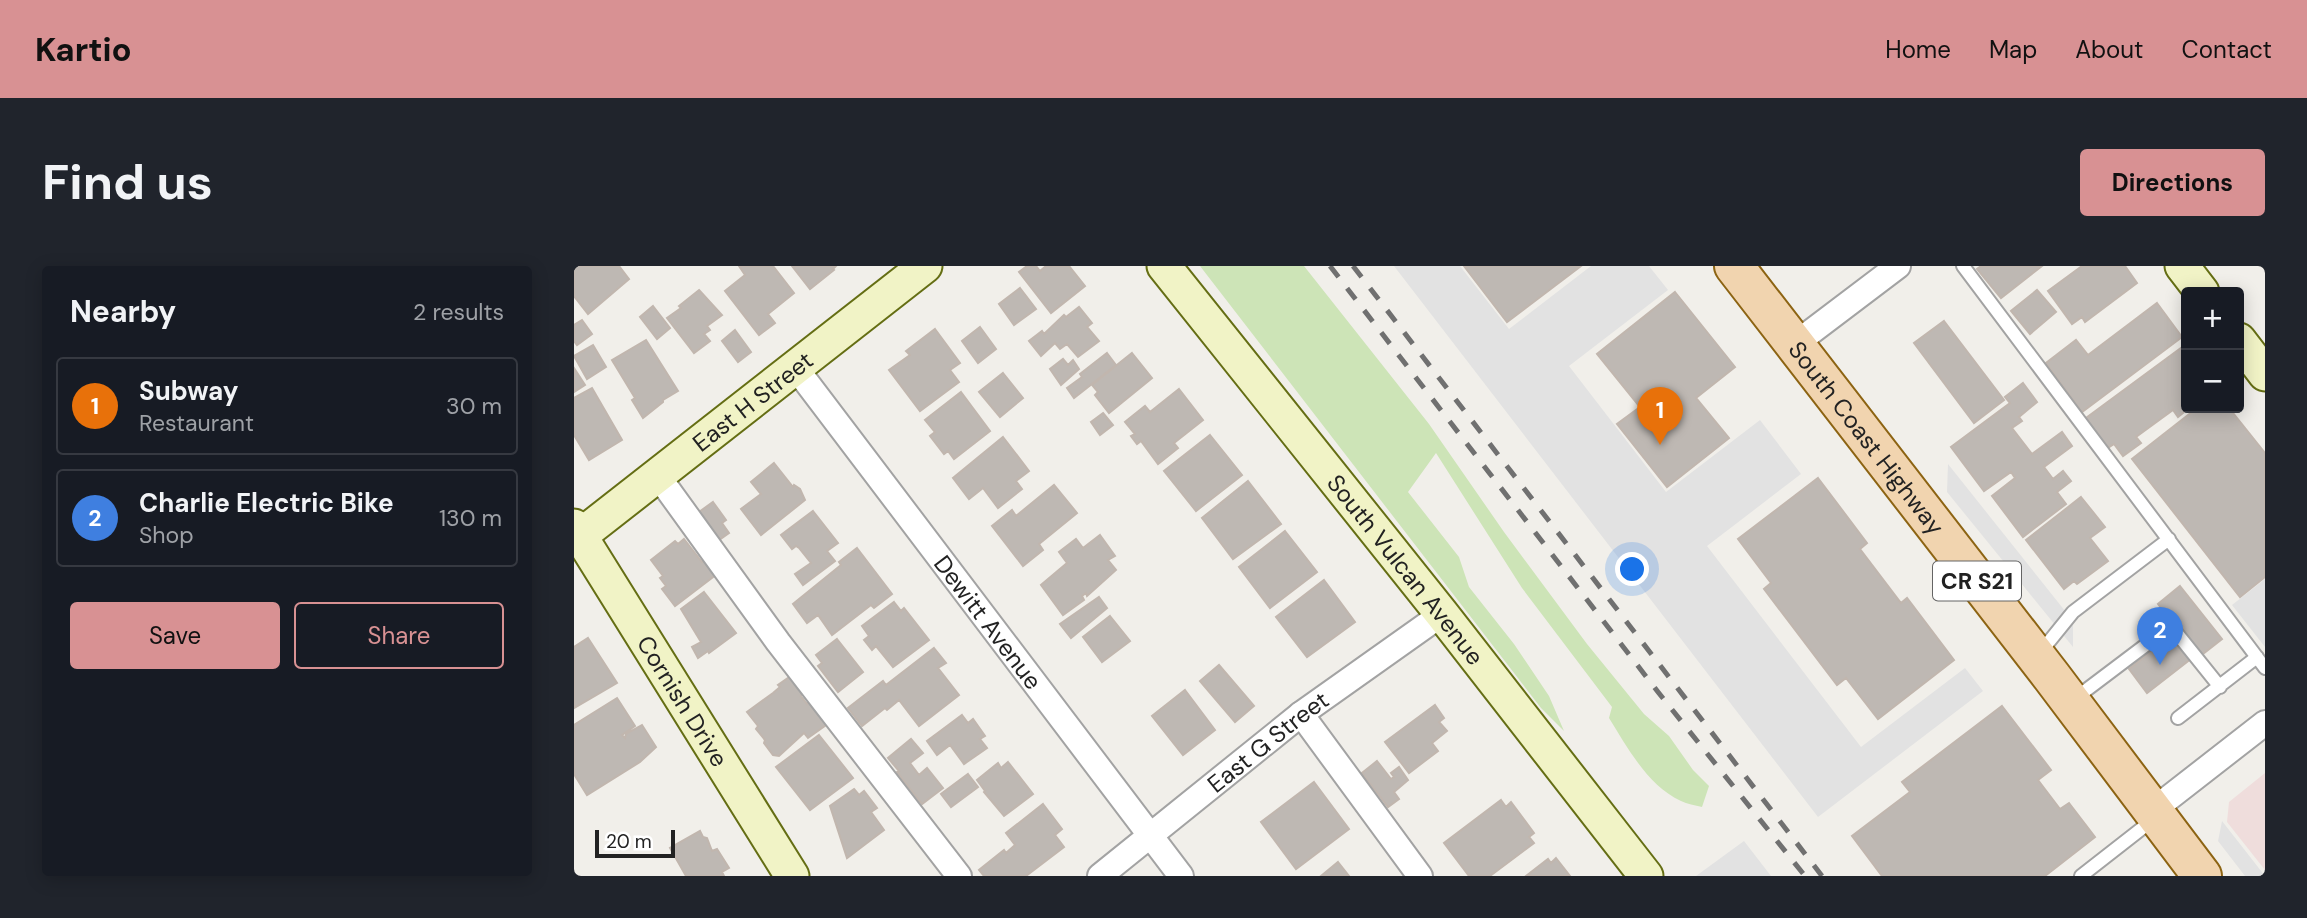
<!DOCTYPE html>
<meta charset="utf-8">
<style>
body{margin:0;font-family:"DM Sans",sans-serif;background:#20242c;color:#f1f3f6}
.controls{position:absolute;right:21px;top:21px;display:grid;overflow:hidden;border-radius:7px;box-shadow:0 4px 18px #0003}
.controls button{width:63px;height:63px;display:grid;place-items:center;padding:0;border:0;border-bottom:2px solid #363941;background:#171b24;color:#f1f3f6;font:35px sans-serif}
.scale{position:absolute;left:21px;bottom:18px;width:80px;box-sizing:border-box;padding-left:7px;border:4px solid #222;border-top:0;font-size:19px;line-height:24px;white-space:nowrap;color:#222;-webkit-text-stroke:5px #fff;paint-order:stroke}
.you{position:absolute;left:1059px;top:304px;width:24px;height:24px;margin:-18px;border:5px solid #fff;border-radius:50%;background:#1a73e8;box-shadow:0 0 0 10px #1a73e833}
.badge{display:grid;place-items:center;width:46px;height:46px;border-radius:50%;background:#d89193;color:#fff;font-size:23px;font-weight:700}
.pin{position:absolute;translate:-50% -58px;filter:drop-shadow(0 2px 4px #0008)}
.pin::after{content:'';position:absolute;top:37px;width:24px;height:21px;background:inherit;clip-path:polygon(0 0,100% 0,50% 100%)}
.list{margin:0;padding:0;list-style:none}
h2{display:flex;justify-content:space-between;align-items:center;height:91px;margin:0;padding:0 28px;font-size:30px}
h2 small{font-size:23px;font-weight:400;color:#9ea1a6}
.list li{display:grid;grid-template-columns:46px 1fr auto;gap:21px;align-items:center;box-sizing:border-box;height:98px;margin:0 14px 14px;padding:0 14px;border:2px solid #363941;border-radius:7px}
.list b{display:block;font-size:26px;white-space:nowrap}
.list p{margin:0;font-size:23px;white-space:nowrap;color:#9ea1a6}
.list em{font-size:23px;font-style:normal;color:#9ea1a6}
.actions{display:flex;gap:14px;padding:21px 28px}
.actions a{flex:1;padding:16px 0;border:2px solid #d89193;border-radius:7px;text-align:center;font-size:24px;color:#d89193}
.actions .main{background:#d89193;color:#111}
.map{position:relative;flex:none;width:1691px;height:610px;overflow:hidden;border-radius:7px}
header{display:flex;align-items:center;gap:42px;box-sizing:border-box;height:98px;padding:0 35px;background:#d89193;color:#111}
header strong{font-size:33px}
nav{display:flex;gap:38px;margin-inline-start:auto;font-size:24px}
.intro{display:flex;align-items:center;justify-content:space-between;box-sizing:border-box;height:168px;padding:0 42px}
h1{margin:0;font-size:49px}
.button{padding:18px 32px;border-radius:7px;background:#d89193;color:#111;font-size:24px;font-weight:700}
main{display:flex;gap:42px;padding:0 42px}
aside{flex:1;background:#171b24;border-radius:7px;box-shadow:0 4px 18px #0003}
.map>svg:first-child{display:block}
.commercial{fill:#efdddc}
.grass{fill:#cde4b7}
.parking{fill:#e2e2e2}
.building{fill:#beb8b3;stroke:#c1b6ae;stroke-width:2}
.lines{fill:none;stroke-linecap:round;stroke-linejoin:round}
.lane-casing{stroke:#a3a3a3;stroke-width:16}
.street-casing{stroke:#a3a3a3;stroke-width:28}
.secondary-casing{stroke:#656e14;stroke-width:37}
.primary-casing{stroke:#8d6413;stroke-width:42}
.lane{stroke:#fff;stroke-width:12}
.street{stroke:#fff;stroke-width:24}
.secondary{stroke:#f1f3c6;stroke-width:33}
.primary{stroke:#f1d4af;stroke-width:38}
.rail{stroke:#707070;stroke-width:5;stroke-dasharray:14 14;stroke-linecap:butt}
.labels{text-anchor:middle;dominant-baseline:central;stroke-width:6;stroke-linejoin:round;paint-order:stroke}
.shield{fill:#fff;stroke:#646464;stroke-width:2}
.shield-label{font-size:23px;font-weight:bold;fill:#222}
.street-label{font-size:24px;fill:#222;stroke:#fff}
</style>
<header>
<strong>Kartio</strong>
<nav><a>Home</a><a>Map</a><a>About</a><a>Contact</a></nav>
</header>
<div class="intro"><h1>Find us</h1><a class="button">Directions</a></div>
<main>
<aside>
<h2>Nearby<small>2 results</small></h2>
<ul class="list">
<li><span class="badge" style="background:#e8710a">1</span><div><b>Subway</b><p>Restaurant</p></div><em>30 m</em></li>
<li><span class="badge" style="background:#3f7fe0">2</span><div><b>Charlie Electric Bike</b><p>Shop</p></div><em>130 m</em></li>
</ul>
<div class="actions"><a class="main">Save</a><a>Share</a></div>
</aside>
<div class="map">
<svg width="1691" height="610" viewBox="0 0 1691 610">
<rect width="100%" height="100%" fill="#f1efea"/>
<path class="commercial" d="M1691 507V604L1653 556 1655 536Z"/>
<path class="grass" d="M626 0H730L855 158 930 266 1013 378 1070 448 1095 470 1119 504 1135 520 1128 541C1121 539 1113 538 1107 535 1074 520 1053 481 1035 452L1038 441 948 322 862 187 834 226 885 291 895 321 940 378 975 430 990 465 967 442Z"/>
<path class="parking" d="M820 0H886L935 63 1017 0H1075L1094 24 995 100 1092 226 1186 154 1227 208 1133 280 1287 481 1391 402 1409 425 1244 551Z
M1374 198 1499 355V381L1373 226Z
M1691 313V381L1658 339Z
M1648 555 1691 610H1671L1644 575Z
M1170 575 1197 610H1122Z"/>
<path class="building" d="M0 0H45L55 13 14 48 0 30Z
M165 0H199L220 27 194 48 201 57 185 69 151 25 171 9Z
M218 0H262L259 3 260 4 236 23Z
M453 0H462L466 5 472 0H495L511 20 477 47 445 6Z
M890 0H1007L933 56Z
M1407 0H1468L1427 32 1403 3Z
M1508 0H1551L1563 17 1511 56 1508 51 1498 58 1474 25Z
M446 22 462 43 440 59 425 38Z
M125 24 148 49 133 60 136 64 130 68 136 75 120 87 93 52 107 42 105 40Z
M1463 24 1482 46 1456 68 1437 45Z
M1101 26 1161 101 1122 132 1155 172 1093 221 1043 158 1066 141 1023 88Z
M1583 37 1608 71 1508 146 1472 97 1502 74 1514 89Z
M79 40 96 62 83 73 66 51Z
M505 41 518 57 513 61 525 75 504 91 493 78 486 83 481 77 467 90 455 75 468 65 470 68 490 49 492 51Z
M8 54 18 68 3 79 0 75V59Z
M1370 55 1430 134 1400 157 1340 77Z
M406 61 422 83 404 97 388 75Z
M361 63 386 97 376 104 385 116 346 145 315 104 336 89 332 85Z
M161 64 177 86 164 96 148 75Z
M72 74 104 125 89 134V136L69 152 58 134 61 132 38 94Z
M19 79 32 101 13 113 0 90Z
M1607 82 1612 89V142H1615L1604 151 1599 144 1562 171 1567 177 1549 190 1540 178 1534 182 1512 152Z
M533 87 542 99 500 132 493 122 508 111 506 108Z
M558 87 578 112 535 147 521 129 524 126 518 119Z
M489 93 494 99 499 94 505 103 487 119 476 103Z
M0 102 11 119 0 126Z
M429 107 449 132 426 151 405 126Z
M1449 117 1463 136 1445 151 1448 155 1438 162 1458 188 1488 166 1498 180 1470 201 1479 213 1489 205 1497 215 1483 226 1492 238 1449 271 1418 230 1441 212 1437 206 1410 225 1377 181 1436 137 1431 131Z
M18 122 48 174 15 194 0 169V132Z
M605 123 629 154 600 177 604 182 584 198 567 175 563 178 557 170 561 168 551 156 571 140 576 146Z
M387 126 416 165 380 193 374 185 370 188 356 170 361 166 351 154Z
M1623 142H1655L1691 187V311L1666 331 1558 193Z
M529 147 539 159 526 169 517 156Z
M636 169 668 209 622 245 590 205Z
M429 171 455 205 442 215 448 223 424 242 409 222 395 233 379 212Z
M200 197 219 221 220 219 226 223 231 234 187 269 167 243 187 228 177 216Z
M1244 212 1293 277 1286 283 1327 337 1333 332 1380 394 1304 453 1272 412 1263 419 1190 323 1197 317 1164 273Z
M674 215 707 258 659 293 628 252Z
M480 219 503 247 465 278 469 284 449 300 418 260 438 244 442 250Z
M1507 231 1531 261 1516 272 1534 295 1503 318 1500 315 1490 323 1452 274Z
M139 236 152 254 148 257 155 267 145 274 125 246Z
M239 245 264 277 253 285 261 295 229 319 221 308 237 297 225 282 222 280 218 283 207 269Z
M711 265 743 306 696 342 665 301Z
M526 269 541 290 534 294 542 304 513 330 512 327 508 330 510 334 489 349 467 319 493 297 485 286 502 273 509 282Z
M110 273 128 296 132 293 143 308 101 340 88 323 92 320 86 312 89 310 77 294 101 275 104 278Z
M283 282 318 328 300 342 297 339 258 369 244 349 233 357 219 338 267 299 265 296Z
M750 314 781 356 733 391 702 351Z
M1606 320 1648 373 1625 391 1584 338Z
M130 326 162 367 135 387 134 385 124 392 118 381 127 376 107 343Z
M525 331 533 342 497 372 486 358Z
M320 336 327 345 330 342 355 374 319 401 302 380 298 384 290 374 295 370 288 360Z
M536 350 556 375 528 396 509 371Z
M1599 368 1618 392 1573 427 1555 403Z
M14 372 43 417 0 442V381Z
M263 373 289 406 264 426 244 400 248 397 242 389Z
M360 382 372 397 364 402 385 429 345 460 325 434 313 444 311 442 288 460 274 442 309 415 312 419Z
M645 399 680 440 661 456 626 415Z
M218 409 232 427 227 430 233 438 238 434 255 457 234 472 230 467 205 490 199 489 190 477 191 474 182 463 184 460 173 446 199 427 206 421 204 419Z
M611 424 641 464 609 489 578 450Z
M43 432 61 460 48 469 51 472 52 468 68 459 82 481 66 496 13 529 0 508V459Z
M861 439 870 452 865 456 873 465 858 477 864 485 835 507 811 476Z
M1428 440 1477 504 1464 514 1486 543 1495 537 1521 571 1471 610H1308L1278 570 1336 526 1328 516Z
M388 449 394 457 399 453 411 470 406 473 413 482 390 498 376 479 363 489 353 475Z
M245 469 279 512 236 544 202 501Z
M337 473 349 487 336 497 345 509 353 502 369 522 348 538 323 506 325 505 314 492Z
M803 495 817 513 820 511 817 507 825 501 834 514 820 526 825 533 814 541 788 507Z
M434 496 459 528 430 550 410 526 411 525 403 514 424 497 427 502Z
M394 508 404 521 377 541 367 528Z
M740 516 775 563 722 603 687 556Z
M280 523 285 529 290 525 303 542 297 546 310 564 273 592 256 540Z
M927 534 932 541 937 536 960 567 955 571 960 577 916 610H895L870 577Z
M469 538 488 563 481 569 490 581 452 610H410L405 604 430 584 432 587 441 579 432 567Z
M126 565 129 571 133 572 138 585 143 583 155 602 148 606 150 610H112L96 582Z
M982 592 996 610H952L974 593 977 597Z
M764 596 775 610H747Z"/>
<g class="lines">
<defs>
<path id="lane" d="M1389 0 1691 402
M1465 388 1499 346 1595 273
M1499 434 1597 360 1646 421
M1604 452 1683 391
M1507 610 1580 553"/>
<g id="street">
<path d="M1221 78 1324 0"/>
<path id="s1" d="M221 101 607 610"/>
<path d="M84 210 204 376 385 610"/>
<path d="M727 448 846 610"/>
<path d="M1578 545 1691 457"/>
<path id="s2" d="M526 610 727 448 868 348"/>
</g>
<g id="secondary">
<path id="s3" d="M590 0 868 348 1072 610"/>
<path d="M1608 0 1628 26"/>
<path d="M1665 74 1691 108"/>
<path id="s4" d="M0 260 218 610"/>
<path id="s5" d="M6 270 351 0"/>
</g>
<g id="primary">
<path id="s6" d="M1160 0 1478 411 1628 610"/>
</g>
</defs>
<use href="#lane" class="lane-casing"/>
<use href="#street" class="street-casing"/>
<use href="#secondary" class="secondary-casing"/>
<use href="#primary" class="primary-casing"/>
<use href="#lane" class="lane"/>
<use href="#street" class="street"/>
<use href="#secondary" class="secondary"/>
<use href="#primary" class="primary"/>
<path class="rail" d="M756 0 1084 426 1231 610
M779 0 1248 610"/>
</g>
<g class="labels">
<rect class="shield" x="1359" y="295.5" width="88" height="39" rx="5"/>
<g class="shield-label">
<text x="1403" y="315">CR S21</text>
</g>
<g class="street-label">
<text stroke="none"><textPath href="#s5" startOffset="219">East H Street</textPath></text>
<text stroke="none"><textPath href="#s6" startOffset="217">South Coast Highway</textPath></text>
<text stroke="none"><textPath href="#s3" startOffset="388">South Vulcan Avenue</textPath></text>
<text stroke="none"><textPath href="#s1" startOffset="320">Dewitt Avenue</textPath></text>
<text stroke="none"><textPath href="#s4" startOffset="206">Cornish Drive</textPath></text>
<text stroke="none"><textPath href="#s2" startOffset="215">East G Street</textPath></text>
</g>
</g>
</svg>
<div class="controls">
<button>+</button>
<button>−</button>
</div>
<div class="scale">20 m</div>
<div class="you"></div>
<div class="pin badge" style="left:1086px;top:179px;background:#e8710a">1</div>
<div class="pin badge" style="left:1586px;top:399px;background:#3f7fe0">2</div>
</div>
</main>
